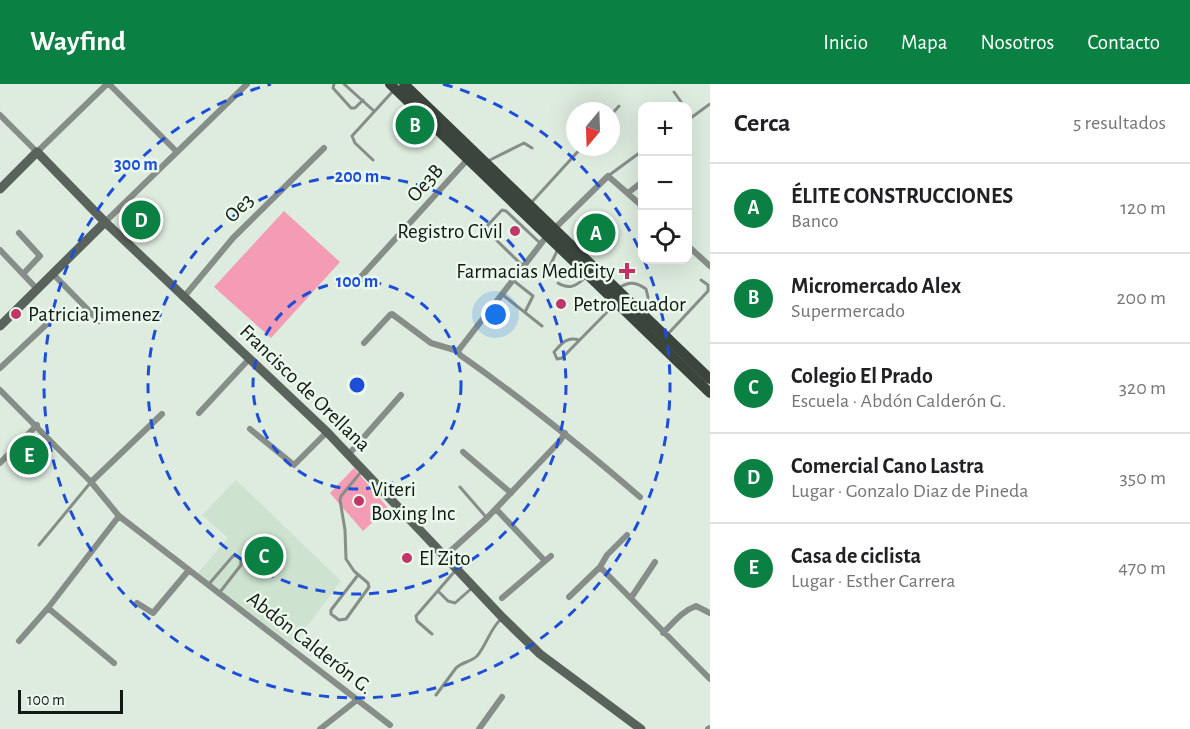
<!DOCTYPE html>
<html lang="es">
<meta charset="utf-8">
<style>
body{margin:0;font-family:"Alegreya Sans",sans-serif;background:#f2f2f2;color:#202124}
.controls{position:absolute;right:18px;top:18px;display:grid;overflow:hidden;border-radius:12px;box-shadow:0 6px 24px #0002}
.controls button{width:54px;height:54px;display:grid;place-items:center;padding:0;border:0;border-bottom:2px solid #e0e0e0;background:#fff;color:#202124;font:30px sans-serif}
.compass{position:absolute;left:566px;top:18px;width:54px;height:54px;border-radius:50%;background:#fff;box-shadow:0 6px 24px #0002;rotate:199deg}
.scale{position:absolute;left:18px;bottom:15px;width:105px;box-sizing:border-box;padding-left:6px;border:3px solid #131814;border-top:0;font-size:16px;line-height:21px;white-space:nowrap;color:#131814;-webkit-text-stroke:4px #ebf9ec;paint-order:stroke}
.you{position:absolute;left:496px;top:231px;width:21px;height:21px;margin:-15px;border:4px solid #fff;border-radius:50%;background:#1a73e8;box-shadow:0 0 0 9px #1a73e833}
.badge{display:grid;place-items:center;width:39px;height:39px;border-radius:50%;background:#0b8043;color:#fff;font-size:20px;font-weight:700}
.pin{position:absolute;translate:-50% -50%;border:3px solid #fff;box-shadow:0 2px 6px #0006}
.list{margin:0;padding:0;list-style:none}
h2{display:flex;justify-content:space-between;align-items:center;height:78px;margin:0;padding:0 24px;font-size:26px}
h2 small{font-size:20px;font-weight:400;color:#757577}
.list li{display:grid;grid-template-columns:39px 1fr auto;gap:18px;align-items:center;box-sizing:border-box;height:90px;padding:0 24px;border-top:2px solid #e0e0e0}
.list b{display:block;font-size:22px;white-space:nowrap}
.list p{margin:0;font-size:20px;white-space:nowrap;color:#757577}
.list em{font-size:20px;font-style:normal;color:#757577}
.icon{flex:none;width:33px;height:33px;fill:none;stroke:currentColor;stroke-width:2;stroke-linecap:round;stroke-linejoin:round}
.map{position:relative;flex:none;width:710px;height:645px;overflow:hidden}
header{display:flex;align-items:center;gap:36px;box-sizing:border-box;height:84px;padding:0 30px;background:#0b8043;color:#fff}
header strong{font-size:28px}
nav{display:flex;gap:33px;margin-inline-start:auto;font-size:21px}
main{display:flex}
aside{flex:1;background:#fff}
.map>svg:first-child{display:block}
.built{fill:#cde2cf}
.green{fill:#f39cb3}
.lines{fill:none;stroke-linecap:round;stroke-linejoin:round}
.lane{stroke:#878d88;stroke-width:3}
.street{stroke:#878d88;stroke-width:6}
.secondary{stroke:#5a635b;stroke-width:9}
.primary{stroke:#3b453c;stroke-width:10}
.ring{fill:none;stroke:#1d4ed8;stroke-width:3;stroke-dasharray:10 8}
.poi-dot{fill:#c13569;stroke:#ebf9ec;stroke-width:2}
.labels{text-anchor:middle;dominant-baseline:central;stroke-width:5;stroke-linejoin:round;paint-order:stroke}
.street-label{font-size:21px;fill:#131814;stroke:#ebf9ec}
.poi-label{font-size:21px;fill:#131814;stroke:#ebf9ec;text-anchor:start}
.centre{fill:#1d4ed8;stroke:#ebf9ec;stroke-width:3}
.ring-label{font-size:18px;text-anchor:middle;font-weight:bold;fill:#1d4ed8;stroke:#ebf9ec;stroke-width:5;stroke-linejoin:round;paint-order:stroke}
</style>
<header>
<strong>Wayfind</strong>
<nav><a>Inicio</a><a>Mapa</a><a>Nosotros</a><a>Contacto</a></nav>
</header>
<main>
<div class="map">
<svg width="710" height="645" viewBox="0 0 710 645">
<rect width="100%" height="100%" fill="#ddecdf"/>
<path class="built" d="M236 396 341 497 293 561 198 489 228 454 202 431Z"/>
<path class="green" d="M284 127 340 178 271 254 214 203Z
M354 384 388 424 363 447 330 409Z"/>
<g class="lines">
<path class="lane" d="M334 0 333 4 351 24H355L363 16
M344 0 374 27
M674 8 684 22
M688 28 691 33
M611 31 619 22
M688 36 710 20
M373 76 355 59 352 52 394 6
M488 77 524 59 532 64
M608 92 642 67
M531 119 582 63
M523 182 488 148 486 146 488 141 502 126 506 127 540 159
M549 190V184L558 165
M514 197 533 212 525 228
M558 199C569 206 576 202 585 194
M619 204C629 197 636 198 646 205L648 213 645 227
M503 211 542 242
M667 251 708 207V201L701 196
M579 256C567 252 561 260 554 268L557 275 562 274 614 221
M460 403 486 433
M39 461 91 398
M358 491 331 526V530L339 536 346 535 369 503 368 499 354 487 346 475 345 446 340 416 341 412 361 388
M209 500 233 472H237L241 476V481L220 508
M438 507 448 517 455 519 472 504
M432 550 417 537 416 532 455 487
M436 611 456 584C462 578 471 578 477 572 487 560 490 545 501 535"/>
<path class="street" d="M109 0 177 68
M0 31 37 68 107 0
M628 109 642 98
M105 138 247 0
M19 149 40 172 23 190
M688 162 710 182
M0 166 37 205
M53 190 99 237
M357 197 468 75
M183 214 233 154 324 64
M364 259 390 231 392 230 431 259 458 267
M0 284 49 238
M0 306 91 398 119 432 390 641
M199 329 250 274
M250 345 294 381 327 348
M463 368 511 409
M349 370 401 311
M0 379 37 341
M91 398 162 330
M640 413C582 363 523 315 460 271L458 267 547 152 608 92 642 122
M496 425 545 477
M627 451 607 471 600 483 710 595
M445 472 487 434 560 357 565 349
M569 513 600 483
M502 514 551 472
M631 514 655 478
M137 519 153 529 189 486
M48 524 114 579
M663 549C674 538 682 527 696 522L710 529
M19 557 48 524 119 432
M320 645 357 616
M479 645 502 613
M708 645 710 644"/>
<path class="secondary" d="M0 105 37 68 105 138 327 348 503 534 540 570 641 645
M0 242 105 138"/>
<path class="primary" d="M390 0 710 309
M404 0 710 295"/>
</g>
<g class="ring">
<circle cx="357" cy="301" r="104"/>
<circle cx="357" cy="301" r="209"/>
<path d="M443 0A313 313 0 0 1 642 171M644 176A313 313 0 1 1 271 0"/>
</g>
<g class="poi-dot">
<circle cx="515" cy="147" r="6"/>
<path d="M624 178h6v6h6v6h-6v6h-6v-6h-6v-6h6z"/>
<circle cx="561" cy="220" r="6"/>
<circle cx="16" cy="230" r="6"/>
<circle cx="359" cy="417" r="6"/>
<circle cx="407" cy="474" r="6"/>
</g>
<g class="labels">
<g class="street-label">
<text transform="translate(425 99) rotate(-48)">Oe3B</text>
<text transform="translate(239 124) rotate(-45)">Oe3</text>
<text transform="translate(305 304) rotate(44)">Francisco de Orellana</text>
<text transform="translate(310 559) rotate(38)">Abdón Calderón G.</text>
</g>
<g class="poi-label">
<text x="503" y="147" text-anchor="end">Registro Civil</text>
<text x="615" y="187" text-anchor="end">Farmacias MediCity</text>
<text x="573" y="220">Petro Ecuador</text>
<text x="28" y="230">Patricia Jimenez</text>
<text x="371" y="405">Viteri<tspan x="371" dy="24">Boxing Inc</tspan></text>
<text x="419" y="474">El Zito</text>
</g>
</g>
<circle cx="357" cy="301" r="9" class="centre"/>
<g class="ring-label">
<text x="136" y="86">300 m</text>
<text x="357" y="98">200 m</text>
<text x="357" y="203">100 m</text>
</g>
</svg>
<div class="controls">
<button>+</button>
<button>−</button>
<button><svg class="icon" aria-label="locate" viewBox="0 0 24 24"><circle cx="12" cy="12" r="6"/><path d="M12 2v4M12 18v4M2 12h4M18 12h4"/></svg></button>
</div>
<svg class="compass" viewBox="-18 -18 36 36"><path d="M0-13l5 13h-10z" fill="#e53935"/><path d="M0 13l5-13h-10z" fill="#757577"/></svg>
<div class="scale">100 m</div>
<div class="you"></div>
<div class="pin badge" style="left:596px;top:149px">A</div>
<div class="pin badge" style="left:415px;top:41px">B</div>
<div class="pin badge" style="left:264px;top:472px">C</div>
<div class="pin badge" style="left:141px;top:136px">D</div>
<div class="pin badge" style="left:29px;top:371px">E</div>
</div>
<aside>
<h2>Cerca<small>5 resultados</small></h2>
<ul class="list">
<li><span class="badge">A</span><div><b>ÉLITE CONSTRUCCIONES</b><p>Banco</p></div><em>120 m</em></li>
<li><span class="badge">B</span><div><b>Micromercado Alex</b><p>Supermercado</p></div><em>200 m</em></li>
<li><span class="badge">C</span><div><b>Colegio El Prado</b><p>Escuela · Abdón Calderón G.</p></div><em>320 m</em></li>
<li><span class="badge">D</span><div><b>Comercial Cano Lastra</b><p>Lugar · Gonzalo Diaz de Pineda</p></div><em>350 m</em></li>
<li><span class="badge">E</span><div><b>Casa de ciclista</b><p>Lugar · Esther Carrera</p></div><em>470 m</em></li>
</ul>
</aside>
</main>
